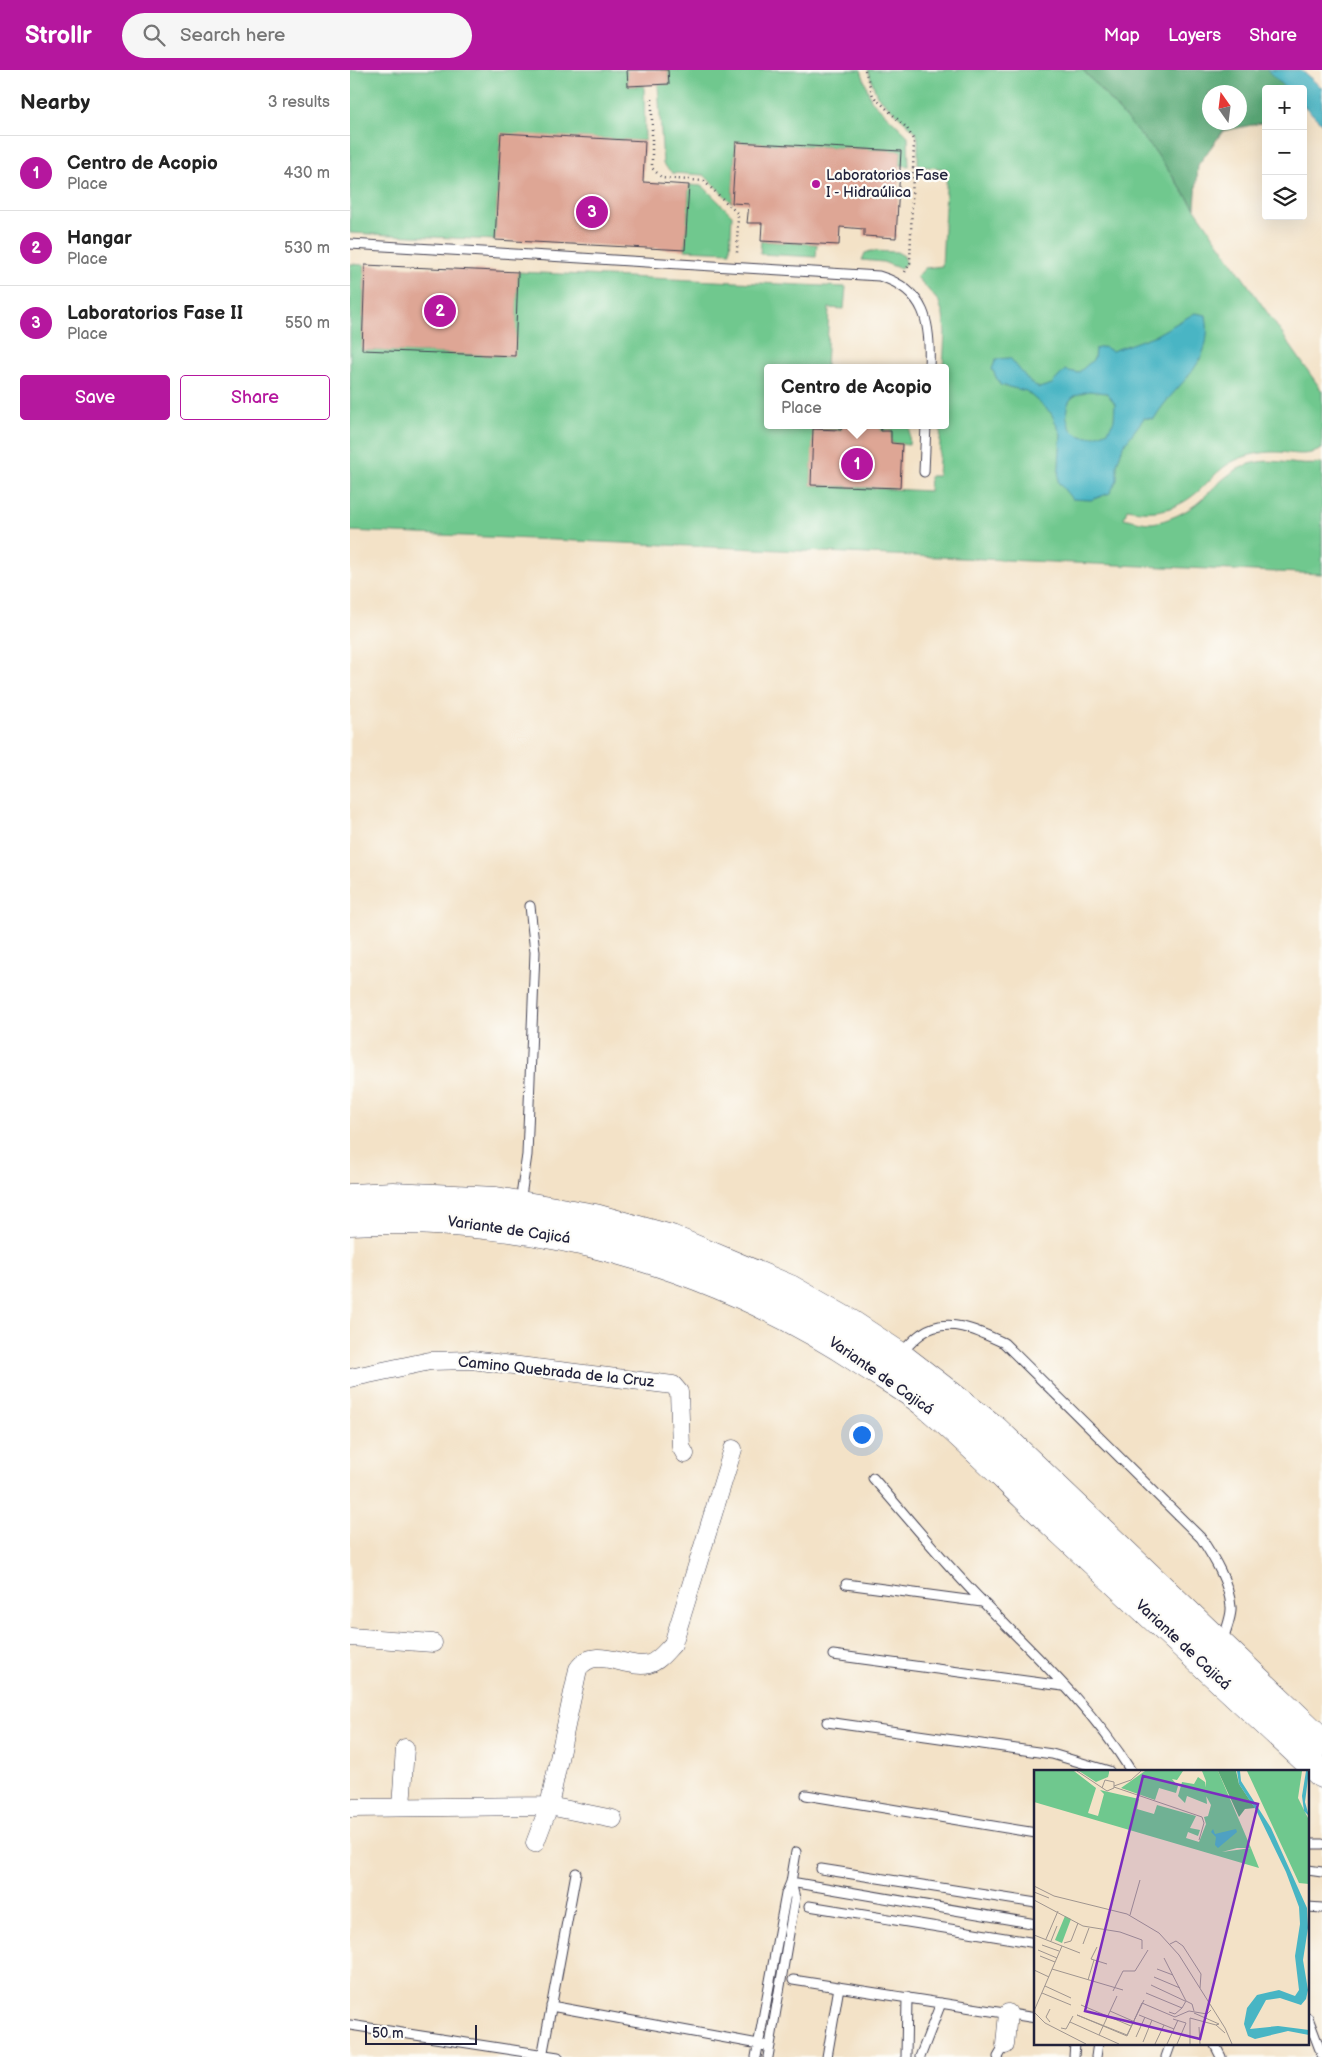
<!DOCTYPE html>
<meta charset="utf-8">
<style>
body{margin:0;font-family:"Balsamiq Sans",sans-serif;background:#f6f6f6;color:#222}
.controls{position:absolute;right:15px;top:15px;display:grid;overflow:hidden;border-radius:5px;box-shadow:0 5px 20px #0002}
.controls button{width:45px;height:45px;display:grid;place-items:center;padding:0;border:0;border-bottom:1px solid #e0e0e0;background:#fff;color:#222;font:25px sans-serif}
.compass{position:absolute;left:852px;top:15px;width:45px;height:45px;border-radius:50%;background:#fff;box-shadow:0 5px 20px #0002;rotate:346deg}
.scale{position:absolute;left:15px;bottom:12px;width:112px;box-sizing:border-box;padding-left:5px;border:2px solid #22223b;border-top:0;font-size:14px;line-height:18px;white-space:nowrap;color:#22223b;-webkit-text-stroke:4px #fdfcf7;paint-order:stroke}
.you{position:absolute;left:511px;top:1364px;width:18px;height:18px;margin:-12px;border:4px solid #fff;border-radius:50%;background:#1a73e8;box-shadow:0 0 0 8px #1a73e833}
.badge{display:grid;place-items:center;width:32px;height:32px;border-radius:50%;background:#b5179e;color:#fff;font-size:16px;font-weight:700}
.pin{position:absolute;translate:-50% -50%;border:2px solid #fff;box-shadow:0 1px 5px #0006}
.popup{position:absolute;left:414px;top:294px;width:185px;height:65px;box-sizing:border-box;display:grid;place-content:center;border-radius:5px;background:#fff;filter:drop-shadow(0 1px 4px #0005);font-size:16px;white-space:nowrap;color:#767676}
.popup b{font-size:19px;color:#222}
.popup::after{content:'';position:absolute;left:50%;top:100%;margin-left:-10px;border:10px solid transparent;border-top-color:#fff}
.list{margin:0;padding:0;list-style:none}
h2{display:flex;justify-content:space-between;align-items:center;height:65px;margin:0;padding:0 20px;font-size:21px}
h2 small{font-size:16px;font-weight:400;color:#767676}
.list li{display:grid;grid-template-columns:32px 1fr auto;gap:15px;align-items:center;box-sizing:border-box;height:75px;padding:0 20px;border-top:1px solid #e0e0e0}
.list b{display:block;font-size:19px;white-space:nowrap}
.list p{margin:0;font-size:16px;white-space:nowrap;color:#767676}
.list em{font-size:16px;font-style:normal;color:#767676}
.actions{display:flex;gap:10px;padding:15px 20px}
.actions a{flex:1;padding:11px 0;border:1px solid #b5179e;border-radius:5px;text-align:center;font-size:18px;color:#b5179e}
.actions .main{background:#b5179e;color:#fff}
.icon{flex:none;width:28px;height:28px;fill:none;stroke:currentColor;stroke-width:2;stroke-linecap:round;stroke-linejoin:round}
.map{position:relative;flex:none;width:972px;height:1987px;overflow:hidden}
header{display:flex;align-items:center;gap:30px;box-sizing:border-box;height:70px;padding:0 25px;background:#b5179e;color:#fff}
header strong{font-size:24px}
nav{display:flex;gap:28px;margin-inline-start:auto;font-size:18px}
.search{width:350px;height:45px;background:#f6f6f6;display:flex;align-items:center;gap:12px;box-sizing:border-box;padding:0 18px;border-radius:28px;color:#767676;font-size:19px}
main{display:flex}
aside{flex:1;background:#fff}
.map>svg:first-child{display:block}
.green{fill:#6fc88e;stroke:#487564}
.forest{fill:#5bac79;stroke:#3e675a;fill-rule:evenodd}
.water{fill:#48b5c4;stroke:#356c80;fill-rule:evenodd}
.building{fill:#dea695}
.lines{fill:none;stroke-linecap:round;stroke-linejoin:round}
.service-casing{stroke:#413f50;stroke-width:11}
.minor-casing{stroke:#413f50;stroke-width:19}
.trunk-casing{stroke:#413f50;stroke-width:29}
.path{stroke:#413f50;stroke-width:2.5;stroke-dasharray:1 4;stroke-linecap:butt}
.service{stroke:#fff;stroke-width:9}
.minor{stroke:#fff;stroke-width:18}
.trunk{stroke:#fff;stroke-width:28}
.poi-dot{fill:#b5179e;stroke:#fdfcf7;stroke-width:2}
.labels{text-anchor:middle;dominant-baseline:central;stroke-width:4.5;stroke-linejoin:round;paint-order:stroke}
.poi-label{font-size:15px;fill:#22223b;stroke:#fdfcf7;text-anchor:start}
.street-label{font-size:15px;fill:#22223b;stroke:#fdfcf7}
.inset-road{fill:none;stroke:#9f958f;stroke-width:1}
.view{fill:#7b2cbf;fill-opacity:0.15;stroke:#7b2cbf;stroke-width:2.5}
.inset-edge{fill:none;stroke:#22223b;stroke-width:2.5}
</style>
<header>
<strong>Strollr</strong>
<div class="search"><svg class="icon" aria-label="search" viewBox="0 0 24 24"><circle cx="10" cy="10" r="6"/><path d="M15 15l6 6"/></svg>Search here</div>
<nav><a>Map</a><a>Layers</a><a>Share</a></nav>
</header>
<main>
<aside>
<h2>Nearby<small>3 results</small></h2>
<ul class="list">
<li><span class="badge">1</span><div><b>Centro de Acopio</b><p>Place</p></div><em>430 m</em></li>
<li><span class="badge">2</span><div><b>Hangar</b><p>Place</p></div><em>530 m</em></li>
<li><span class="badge">3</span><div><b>Laboratorios Fase II</b><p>Place</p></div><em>550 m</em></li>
</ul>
<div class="actions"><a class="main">Save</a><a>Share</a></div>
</aside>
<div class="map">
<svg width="972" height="1987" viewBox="0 0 972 1987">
<rect width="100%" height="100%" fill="#fdfcf7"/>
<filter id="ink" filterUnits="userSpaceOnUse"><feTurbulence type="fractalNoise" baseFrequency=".02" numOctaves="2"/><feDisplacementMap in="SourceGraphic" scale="10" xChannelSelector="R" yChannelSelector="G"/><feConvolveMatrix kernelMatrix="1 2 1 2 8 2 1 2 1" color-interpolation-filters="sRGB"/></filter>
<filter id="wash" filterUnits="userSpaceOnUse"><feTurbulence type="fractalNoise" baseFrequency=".0096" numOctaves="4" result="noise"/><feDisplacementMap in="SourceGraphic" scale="20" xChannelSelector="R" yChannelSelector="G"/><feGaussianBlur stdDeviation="1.12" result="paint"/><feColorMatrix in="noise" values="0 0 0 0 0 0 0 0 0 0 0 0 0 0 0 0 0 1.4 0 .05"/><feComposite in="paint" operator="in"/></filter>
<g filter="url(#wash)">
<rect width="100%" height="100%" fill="#f3e2c7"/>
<path class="green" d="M0 0H277L278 16H294L295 71 151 64 145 170 0 163Z
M318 0H511L521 30 558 66 559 96 550 95 551 81 386 72 382 133 354 105 322 103 313 94 308 14H319Z
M518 0H733L804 80 972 321V379C955 388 942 382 924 382 912 382 897 385 886 390 872 396 862 408 851 419 828 440 806 445 777 439L774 448C782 450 793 453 801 453 816 452 839 441 850 431 867 415 880 399 903 393 926 387 949 398 972 393V504L0 461V194L15 195 12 280 164 286 168 202 496 217 494 239 479 238 476 298H418V355H493L491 360 464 359 461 415 579 421 580 406H588L591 355H596V298H593L595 262 593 245 589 232 567 207 575 198 592 196 597 99 568 96V69L566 62 527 26Z
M339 115 353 116 382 145 380 182 335 180Z
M411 171 467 174 466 187 410 184Z
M521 181 547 182 554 186 556 192 551 199 533 192 512 190 515 183Z
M521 355H560L559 375 541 373V361H531L529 356Z"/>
<path class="forest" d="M733 0H917L936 19H916V52L873 61 848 95 845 138 804 80ZM859 22H889V52H859Z"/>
<path class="water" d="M917 0H951L972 18V54L953 35V19H936Z
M845 243 856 245C865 296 826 311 804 349L794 348 773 376 767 394V410L760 423 741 430 722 429 708 412 711 364 701 343 676 321 650 315 642 299 646 289 660 288 680 312 689 318 702 314 715 300 728 303 744 289 745 279 753 277 762 281 806 265ZM739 321 757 323 765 334 764 350 758 361C751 364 740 369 731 366 717 363 712 340 721 329 726 324 732 323 739 321Z"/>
<g id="blocks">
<path class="building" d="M277 0H318L319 14 278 16Z
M151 63 295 71 293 112 339 115 335 180 145 170Z
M386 72 551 81 546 168 514 166V159L490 157 489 175 411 171 412 153H397L399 134 382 133Z
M15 195 168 202 165 286 12 280Z
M493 355 530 356 531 361H541V373L552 374 550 418 461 415 463 359 491 360Z"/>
</g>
</g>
<g filter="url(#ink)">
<use href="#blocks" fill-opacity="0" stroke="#413f50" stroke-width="1"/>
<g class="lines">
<defs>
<path id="service" d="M0 174 529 206C576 220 581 253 579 298
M574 402 576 355
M170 1133 177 1085 185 882 180 836
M551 1283C557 1277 564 1269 571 1264 596 1245 629 1261 654 1273L851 1468C864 1488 879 1512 881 1537 882 1547 875 1561 873 1571
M523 1408C560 1450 595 1494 634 1533 686 1586 742 1638 781 1701
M496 1514 632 1532
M483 1585 713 1616
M477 1652 702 1684 759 1701
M456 1725 686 1763
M958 1774H972
M471 1799 686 1833
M958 1800 972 1802
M441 1812 686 1854
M459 1836 686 1873
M958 1837 972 1838
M443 1910 686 1948
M201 1936 420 1976
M958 1948 972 1985
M0 1955 208 1987
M864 1973 871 1987
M192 1987 226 1803
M406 1987 436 1824 441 1812 446 1782
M418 1987 445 1828 441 1812
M477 1987 489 1917
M556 1987 557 1927
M570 1987 591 1933
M648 1987 655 1975
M724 1987 725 1973
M746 1987 748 1973
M816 1987 821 1973"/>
<path id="minor" d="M0 1308 80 1291 122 1290 323 1315 329 1322 331 1377 335 1384
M0 1567 83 1573
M51 1737 55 1678
M0 1738 199 1736 263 1749
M185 1773 199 1736 228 1599C245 1574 277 1600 299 1594 309 1591 316 1581 323 1574L383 1379
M655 1975 658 1943"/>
<path id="trunk" d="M0 1128 43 1126 146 1131 245 1148 321 1169 440 1219 501 1254 548 1285 644 1359 972 1672
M0 1151C182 1142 361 1191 513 1292 534 1306 557 1318 576 1334 622 1372 664 1417 708 1458 796 1540 884 1622 972 1704"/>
</defs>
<use href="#service" class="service-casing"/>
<use href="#minor" class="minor-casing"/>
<use href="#trunk" class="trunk-casing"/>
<path class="path" d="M515 0 523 26 557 58 564 71 560 193 554 204
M302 29V98L312 108 354 111 388 144 387 185"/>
<use href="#service" class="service"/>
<use href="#minor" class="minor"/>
<use href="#trunk" class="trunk"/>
</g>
</g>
<circle class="poi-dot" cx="466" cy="114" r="5"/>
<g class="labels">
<g class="poi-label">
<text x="476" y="105">Laboratorios Fase<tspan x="476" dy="17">I - Hidraúlica</tspan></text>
</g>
<g class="street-label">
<text transform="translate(159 1160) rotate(8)">Variante de Cajicá</text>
<text transform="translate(206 1302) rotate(6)">Camino Quebrada de la Cruz</text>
<text transform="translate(531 1306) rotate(35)">Variante de Cajicá</text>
<text transform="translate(833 1575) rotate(43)">Variante de Cajicá</text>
</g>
</g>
<g transform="translate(684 1700)">
<rect width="275" height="275" fill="#f3e2c7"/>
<path d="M0 1H40L62 18 54 43 64 46 70 24 66 20 105 29 103 39 120 44 123 35 162 46 156 58 166 60 164 66 154 62 152 68 165 72 172 54 170 47 174 46 177 35 171 24 172 11 168 1H184L217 78H203L188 82 217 78 225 98 0 32ZM45 1H75V3L69 1 75 3 74 7 62 12ZM111 1H149L143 10 138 9 144 16 142 23 125 18 121 30 87 18ZM213 1H268L264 28 275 50V114L265 113ZM164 7 171 12 173 34 153 26 151 33 144 26 148 12 160 14ZM31 146 37 149 28 173 21 170Z" fill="#6fc88e"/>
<path d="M184 1H202L205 14 221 38 211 39 205 47Z" fill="#5bac79"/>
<path d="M203 1H206L207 11 237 58 273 138 274 158 269 190 274 220 272 229 267 235 246 228 232 230 216 259 244 256 275 260V265L254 261 221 269 214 266 210 254 213 238 223 225 245 220 261 226 265 220 261 186 266 154 265 137 252 102 222 40 205 14ZM272 1H275L271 32 275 46 270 41 268 26ZM179 59 181 64 202 59 203 62 184 78 181 75 182 67 177 62Z" fill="#48b5c4"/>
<path class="inset-road" d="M43 1 73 21 80 18V12L71 10 68 18M80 16 97 10 107 1M80 17 168 47 170 53 165 70M0 116 20 126 93 144 125 163 145 185 191 258 198 274M0 122 15 128M0 130 49 156 86 162 108 170V179M96 145 106 110M0 165 28 176 0 241M12 169 24 141M17 171 23 156M30 173 37 171 44 153M49 174 55 158M136 174 142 171 149 176 167 204 166 218M8 175 25 181M28 176 46 183M63 177 57 189 73 194M4 180 23 188M6 186 21 192M130 188 152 231M18 199 89 220M123 199 139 205M0 200 15 207M120 207 146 218M54 210 60 190M117 215 151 231M11 216 37 228M79 221 89 201H101L114 180M8 223 37 235M112 223 148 238 152 231 158 234 160 241M108 233 93 266 43 245 93 265 110 230M108 233 141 247 155 241 173 244 177 240M47 235 97 256M76 241 101 252M0 242 11 253 52 274M135 242 141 244 148 238M160 243 185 254 182 255 191 263M105 245 140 259M139 249 152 253 143 274M16 252 12 247 16 239M36 252 85 274M165 257 166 274M27 258 32 259 39 246M65 265 83 226M102 267 111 247M109 272 118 250M121 274 130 255M133 274 144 250M156 274V248L182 255"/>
<path class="view" d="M109 6 224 34 166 269 51 241Z"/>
<rect width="275" height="275" class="inset-edge"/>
</g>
</svg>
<div class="controls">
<button>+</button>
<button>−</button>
<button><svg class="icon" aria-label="layers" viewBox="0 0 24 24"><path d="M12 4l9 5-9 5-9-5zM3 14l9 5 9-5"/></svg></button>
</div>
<svg class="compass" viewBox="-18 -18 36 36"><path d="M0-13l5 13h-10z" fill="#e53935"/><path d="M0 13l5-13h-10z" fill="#767676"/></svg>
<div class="scale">50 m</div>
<div class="you"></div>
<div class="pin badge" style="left:507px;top:394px">1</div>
<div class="popup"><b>Centro de Acopio</b>Place</div>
<div class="pin badge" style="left:90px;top:241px">2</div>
<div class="pin badge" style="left:242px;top:142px">3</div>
</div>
</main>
